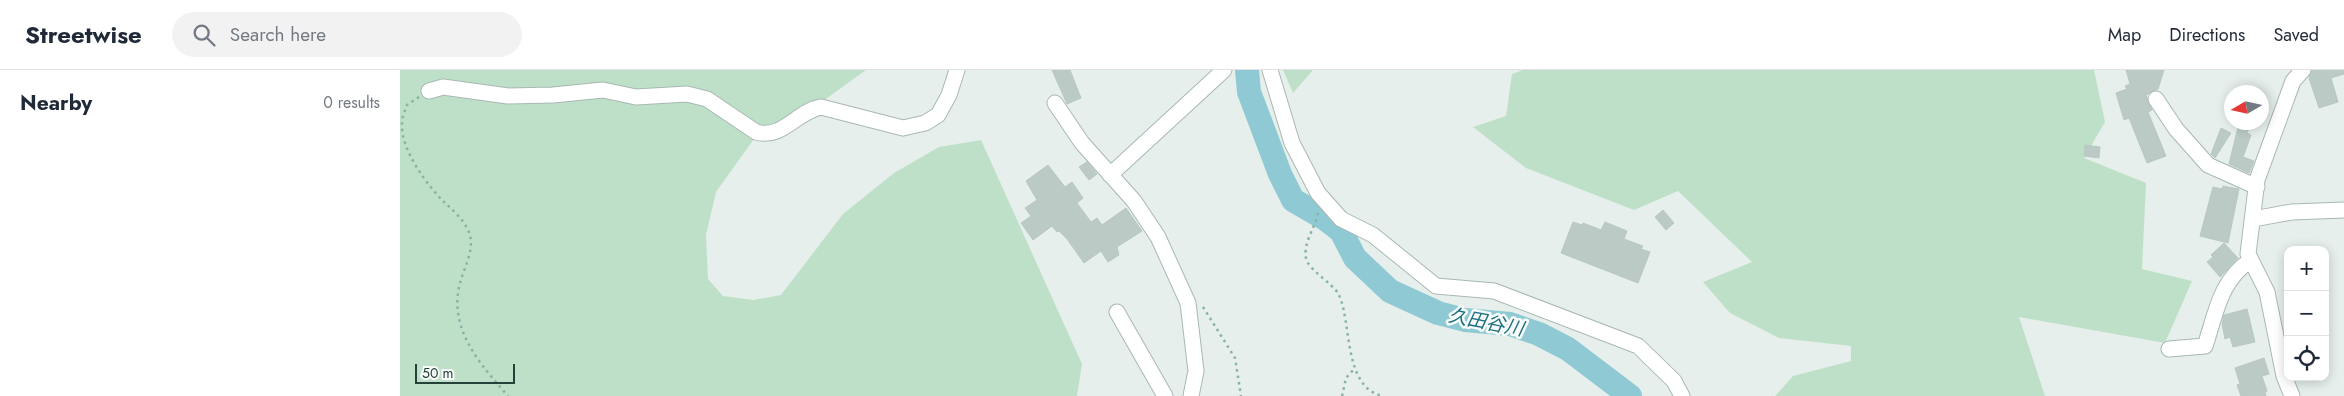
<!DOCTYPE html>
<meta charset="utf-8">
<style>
body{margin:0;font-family:Jost,"Noto Sans JP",sans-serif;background:#f2f2f3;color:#1f2937}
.controls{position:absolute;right:15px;bottom:15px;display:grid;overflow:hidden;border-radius:10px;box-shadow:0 2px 12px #0003}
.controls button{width:45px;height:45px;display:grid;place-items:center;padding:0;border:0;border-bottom:1px solid #e0e1e3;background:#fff;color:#1f2937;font:25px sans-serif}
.compass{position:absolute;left:1824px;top:15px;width:45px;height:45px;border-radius:50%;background:#fff;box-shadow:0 2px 12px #0003;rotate:261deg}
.scale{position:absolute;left:15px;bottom:12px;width:100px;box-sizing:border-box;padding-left:5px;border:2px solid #24423a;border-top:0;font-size:14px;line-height:18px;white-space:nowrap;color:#24423a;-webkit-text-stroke:4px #f7fbf9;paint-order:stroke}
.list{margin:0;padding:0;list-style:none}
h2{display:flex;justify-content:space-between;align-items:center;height:65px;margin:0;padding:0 20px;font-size:21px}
h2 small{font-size:16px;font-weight:400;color:#747a83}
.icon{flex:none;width:28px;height:28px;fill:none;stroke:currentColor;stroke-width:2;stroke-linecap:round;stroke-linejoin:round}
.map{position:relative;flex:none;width:1944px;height:326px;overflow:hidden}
header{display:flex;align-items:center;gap:30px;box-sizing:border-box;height:70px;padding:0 25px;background:#fff;border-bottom:1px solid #e0e1e3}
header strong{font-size:24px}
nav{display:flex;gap:28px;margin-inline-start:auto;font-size:18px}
.search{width:350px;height:45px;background:#f2f2f3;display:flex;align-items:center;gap:12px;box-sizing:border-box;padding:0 18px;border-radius:28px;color:#747a83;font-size:19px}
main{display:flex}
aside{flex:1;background:#fff}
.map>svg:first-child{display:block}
.green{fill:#bfe0c8}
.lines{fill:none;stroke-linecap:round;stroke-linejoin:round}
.river{stroke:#8ec9d4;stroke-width:24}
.building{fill:#bbcac4;stroke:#b8c9c2}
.minor-casing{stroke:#a8b8b2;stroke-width:17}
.path{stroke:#86b3a5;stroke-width:2.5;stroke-dasharray:2.5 4;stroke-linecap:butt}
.minor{stroke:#fff;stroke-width:15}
.labels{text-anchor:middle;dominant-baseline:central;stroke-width:5;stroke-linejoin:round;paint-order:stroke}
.water-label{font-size:19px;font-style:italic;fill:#1c6f80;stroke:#f7fbf9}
</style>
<header>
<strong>Streetwise</strong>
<div class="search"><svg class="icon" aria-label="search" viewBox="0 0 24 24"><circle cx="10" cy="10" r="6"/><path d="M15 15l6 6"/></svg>Search here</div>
<nav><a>Map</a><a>Directions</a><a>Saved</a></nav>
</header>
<main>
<aside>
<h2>Nearby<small>0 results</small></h2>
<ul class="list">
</ul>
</aside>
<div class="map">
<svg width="1944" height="326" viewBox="0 0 1944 326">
<rect width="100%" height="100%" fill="#e6efeb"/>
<path class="green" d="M0 0H466L423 31 356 66 316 122 306 165 308 209 323 226 353 230 381 225 443 144 494 103 539 77 581 70 682 294 677 326H0Z
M883 0H913L893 23Z
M1123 0H1694L1705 52 1684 88 1746 113 1742 199 1792 211 1765 273 1619 247 1645 326H1375L1393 306 1451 291V276L1379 268 1330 243 1303 212 1352 192 1278 121 1234 140 1126 98 1073 57 1106 46 1112 4Z"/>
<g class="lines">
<path class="river" d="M847 0 849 22 880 104 893 130 924 148 941 161 955 188 990 221 1038 243 1065 250 1110 254 1139 264 1168 279 1230 326"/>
</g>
<path class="building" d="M652 0H670L681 28 667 34Z
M1726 0H1764L1758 19 1746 25 1752 40 1748 42 1766 86 1747 93 1729 48 1724 50 1716 23 1727 19 1725 16 1730 14Z
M1912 0H1944V4L1931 8 1938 32 1919 38 1909 8Z
M1839 53 1850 57 1847 63 1851 65 1843 87 1854 91 1849 103 1829 94Z
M1821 58 1831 63 1815 88 1811 84Z
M1685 75 1700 77 1699 88 1684 86Z
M687 92 697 104 689 110 679 97Z
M648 95 665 117 672 112 683 128 677 133 691 152 697 148 702 155 726 138 742 161 717 177 719 185 708 192 701 181 684 193 667 169 659 161 657 162 652 156 633 170 621 153 631 146 625 138 637 130 626 111Z
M1823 116 1839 119 1828 173 1800 166 1813 117 1822 119Z
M1263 140 1274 153 1266 160 1255 147Z
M1173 152 1182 155 1183 153 1201 160 1205 152 1227 161 1224 169 1243 176 1241 179 1250 182 1238 213 1161 183Z
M1824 173 1838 188 1820 207 1807 192 1813 187 1811 185Z
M1847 239 1855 272 1833 277 1830 267 1825 269 1822 254 1824 245Z
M1864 288 1869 304 1862 306 1867 321 1865 322 1866 326H1841L1837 315 1840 314 1835 298Z"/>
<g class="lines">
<defs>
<path id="minor" d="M870 0 892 73 918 123 941 149 973 165 1036 216 1094 221 1238 276 1274 311 1282 326
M29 21 43 17 108 26 153 25 203 20 236 27 287 24 307 29 356 62C382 70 397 41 421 37L503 58 525 53 538 45 549 25 557 0
M1756 29 1776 59 1808 95 1857 117
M655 33 682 73 734 131 758 167 788 233 796 301 791 326
M710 105 824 0
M1853 149 1892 142 1944 140
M717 242 765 326
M1769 279 1805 276C1816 243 1820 210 1851 190
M1892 326 1884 306 1867 222 1848 184 1857 110 1893 11 1903 0"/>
</defs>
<use href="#minor" class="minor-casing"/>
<path class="path" d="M19 27 7 35C5 41 2 47 2 53 0 79 27 115 44 132 54 141 66 152 70 165 74 181 64 198 60 213 48 259 80 294 108 326
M918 143C915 158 903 173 906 188 908 200 933 213 939 225 952 253 943 318 983 326
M803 237 835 288 841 326
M942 326 946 308 955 298"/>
<use href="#minor" class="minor"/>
</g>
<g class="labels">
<g class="water-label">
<text transform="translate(1086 252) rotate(11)">久田谷川</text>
</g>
</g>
</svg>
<div class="controls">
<button>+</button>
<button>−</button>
<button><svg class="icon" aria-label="locate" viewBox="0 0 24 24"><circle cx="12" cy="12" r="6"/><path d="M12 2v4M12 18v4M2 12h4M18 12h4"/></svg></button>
</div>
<svg class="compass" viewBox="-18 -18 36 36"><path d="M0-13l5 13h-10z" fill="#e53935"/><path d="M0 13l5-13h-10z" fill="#747a83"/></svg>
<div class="scale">50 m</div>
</div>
</main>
